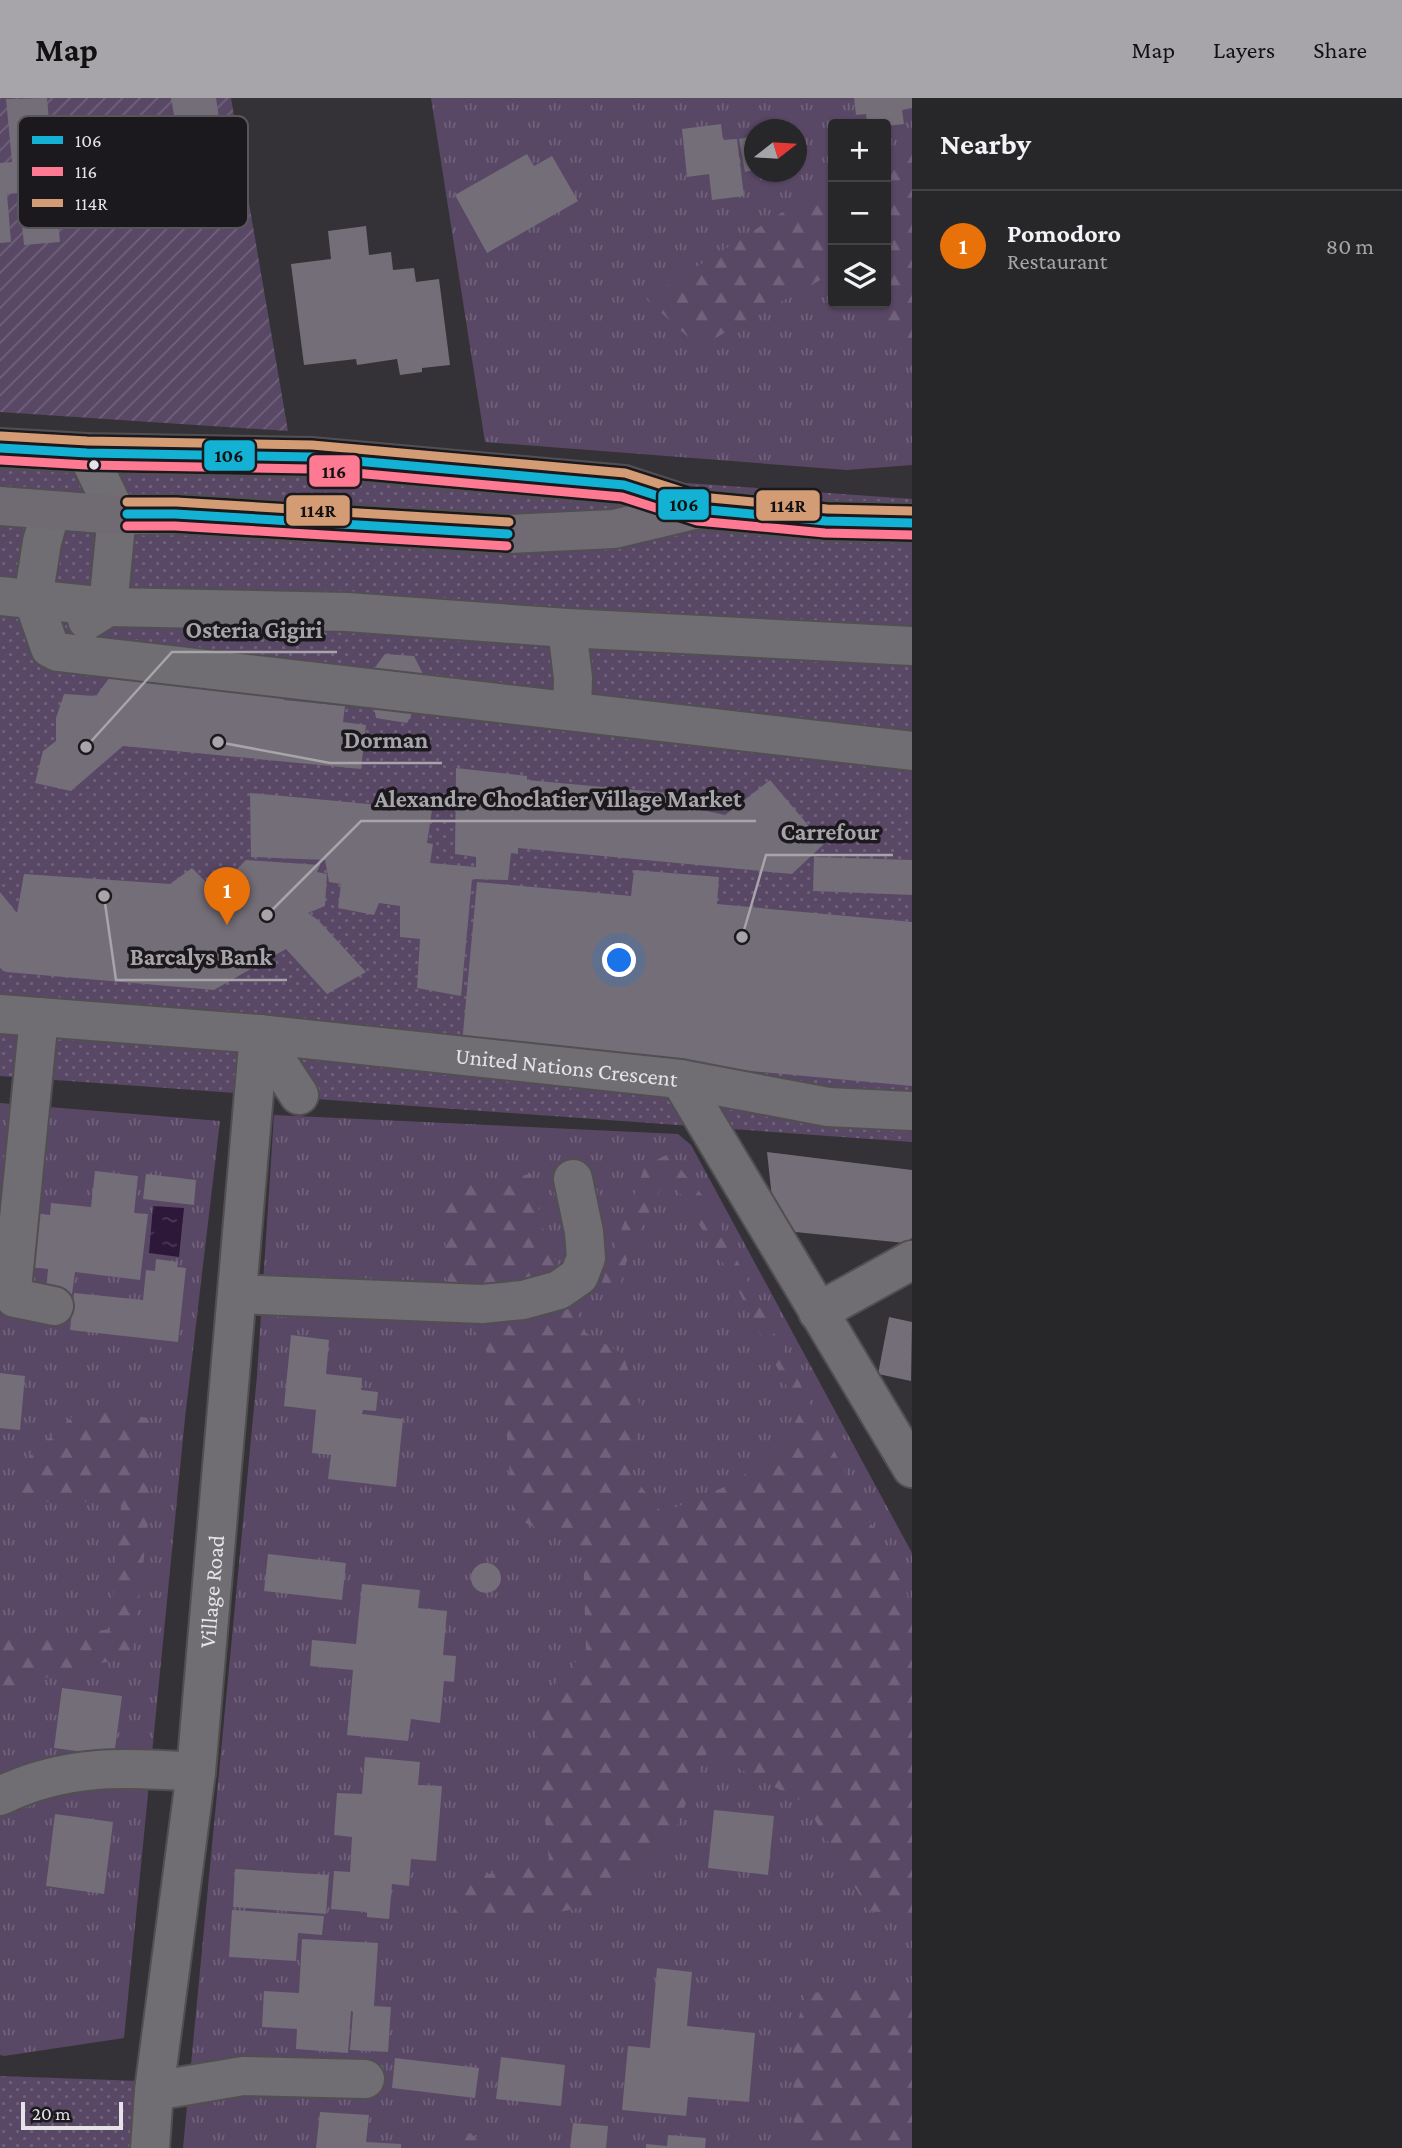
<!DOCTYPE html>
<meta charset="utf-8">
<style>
body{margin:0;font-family:"Crimson Pro",serif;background:#2f2e30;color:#f1f3f6}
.controls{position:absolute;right:21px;top:21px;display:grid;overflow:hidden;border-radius:7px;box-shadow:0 2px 5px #0004}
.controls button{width:63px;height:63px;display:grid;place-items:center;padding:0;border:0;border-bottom:2px solid #434345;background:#272628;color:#f1f3f6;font:35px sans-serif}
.compass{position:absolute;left:744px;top:21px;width:63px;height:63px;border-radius:50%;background:#272628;box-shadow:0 2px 5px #0004;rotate:73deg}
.scale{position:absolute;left:21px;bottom:18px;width:102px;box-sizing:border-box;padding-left:7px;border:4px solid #e6e3e8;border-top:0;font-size:19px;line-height:24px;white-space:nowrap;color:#e6e3e8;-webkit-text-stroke:5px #1b191d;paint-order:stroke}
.you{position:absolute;left:620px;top:863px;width:24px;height:24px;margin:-18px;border:5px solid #fff;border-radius:50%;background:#1a73e8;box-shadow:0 0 0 10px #1a73e833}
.badge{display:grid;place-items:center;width:46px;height:46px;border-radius:50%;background:#a8a5aa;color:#fff;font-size:23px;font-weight:700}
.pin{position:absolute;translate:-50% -58px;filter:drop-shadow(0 2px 4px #0008)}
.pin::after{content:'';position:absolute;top:37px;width:24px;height:21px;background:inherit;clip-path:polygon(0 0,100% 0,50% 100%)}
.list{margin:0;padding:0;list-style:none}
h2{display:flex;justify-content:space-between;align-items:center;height:91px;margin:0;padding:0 28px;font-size:30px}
h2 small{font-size:23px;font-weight:400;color:#a4a5a8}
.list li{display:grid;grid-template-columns:46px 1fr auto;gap:21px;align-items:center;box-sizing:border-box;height:112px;padding:0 28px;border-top:2px solid #434345}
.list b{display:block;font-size:26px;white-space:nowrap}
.list p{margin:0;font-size:23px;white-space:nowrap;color:#a4a5a8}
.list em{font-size:23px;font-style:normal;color:#a4a5a8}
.icon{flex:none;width:38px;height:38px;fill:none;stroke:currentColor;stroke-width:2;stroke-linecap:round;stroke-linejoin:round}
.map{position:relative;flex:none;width:912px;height:2050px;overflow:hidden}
header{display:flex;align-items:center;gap:42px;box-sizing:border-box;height:98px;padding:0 35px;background:#a8a5aa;color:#111}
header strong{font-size:33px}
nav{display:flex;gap:38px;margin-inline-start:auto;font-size:24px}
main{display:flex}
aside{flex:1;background:#272628}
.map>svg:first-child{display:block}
.grass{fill:url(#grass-tufts);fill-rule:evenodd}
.forest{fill:url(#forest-firs)}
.park{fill:url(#park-dots)}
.garden{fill:url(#garden-furrows)}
.water{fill:url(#water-ripples)}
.building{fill:#746e78}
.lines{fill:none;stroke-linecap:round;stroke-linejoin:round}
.minor-casing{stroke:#514f52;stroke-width:42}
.major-casing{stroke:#514f52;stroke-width:42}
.minor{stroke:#706e72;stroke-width:38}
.major{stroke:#706b72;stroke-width:38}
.bus-1-casing{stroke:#1b191d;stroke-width:14}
.bus-2-casing{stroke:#1b191d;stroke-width:14}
.bus-3-casing{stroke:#1b191d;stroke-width:14}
.bus-1{stroke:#13b2d5;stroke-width:9}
.bus-2{stroke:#fe7a93;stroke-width:9}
.bus-3{stroke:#d39c74;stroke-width:9}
.bus-dot{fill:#e6e3e8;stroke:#1b191d;stroke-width:2.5}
.labels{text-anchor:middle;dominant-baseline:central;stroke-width:7;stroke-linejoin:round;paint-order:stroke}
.street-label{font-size:23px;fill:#e6e3e8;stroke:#1b191d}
.key{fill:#1b191d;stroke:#58565a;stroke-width:2}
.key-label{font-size:19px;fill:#e6e3e8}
.leader{fill:none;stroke:#a8a5aa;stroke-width:2.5}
.callout-dot{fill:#a8a5aa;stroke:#1b191d;stroke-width:2.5}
.callout-label{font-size:24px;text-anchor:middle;font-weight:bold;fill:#a8a5aa;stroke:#1b191d;stroke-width:7;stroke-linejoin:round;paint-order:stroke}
.line-badge{stroke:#1b191d;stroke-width:2.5}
.pale-badge-label{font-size:19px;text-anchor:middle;font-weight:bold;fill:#111}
</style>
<header>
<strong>Map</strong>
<nav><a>Map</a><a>Layers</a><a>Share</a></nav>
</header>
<main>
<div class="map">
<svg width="912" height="2050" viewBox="0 0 912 2050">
<defs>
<pattern id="grass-tufts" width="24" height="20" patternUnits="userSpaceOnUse" patternTransform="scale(1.75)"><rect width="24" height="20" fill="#594865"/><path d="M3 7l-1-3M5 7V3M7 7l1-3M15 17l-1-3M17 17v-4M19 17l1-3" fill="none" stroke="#71627b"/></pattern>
<pattern id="forest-firs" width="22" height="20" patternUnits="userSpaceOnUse" patternTransform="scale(1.75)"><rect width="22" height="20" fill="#594865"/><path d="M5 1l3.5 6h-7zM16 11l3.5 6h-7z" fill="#71627b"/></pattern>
<pattern id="park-dots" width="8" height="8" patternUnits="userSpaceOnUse" patternTransform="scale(1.75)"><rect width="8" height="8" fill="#594865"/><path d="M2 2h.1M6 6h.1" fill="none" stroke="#71627b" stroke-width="1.8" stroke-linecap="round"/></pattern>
<pattern id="garden-furrows" width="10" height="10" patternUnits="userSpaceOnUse" patternTransform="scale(1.75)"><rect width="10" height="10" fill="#594865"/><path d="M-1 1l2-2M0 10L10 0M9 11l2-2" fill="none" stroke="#71627b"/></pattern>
<pattern id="water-ripples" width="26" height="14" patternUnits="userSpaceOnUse" patternTransform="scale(1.75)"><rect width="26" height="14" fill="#2d1839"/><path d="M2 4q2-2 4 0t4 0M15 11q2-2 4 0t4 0" fill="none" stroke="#4b3956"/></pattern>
</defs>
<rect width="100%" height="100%" fill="#343236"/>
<path class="grass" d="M431 0H912V367L847 372 485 344ZM833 26H886V205H833ZM754 32H796V74H754Z
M0 1005 220 1023 185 1320 124 1940 4 1958 0 1957Z
M274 1017 678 1036 691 1047 912 1455V2050H183L257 1278Z"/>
<path class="forest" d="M912 55V275L872 205H886V63Z
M833 82V175L699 249 646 201Z
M668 1056 707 1103 912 1506V1817L869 1813 805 1705 707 1654 673 1737 604 1804 533 1820 447 1824 471 1780 549 1762 534 1608 586 1553 583 1452 513 1419 503 1282 448 1187 442 1091 531 1076 544 1135 586 1235 623 1256 640 1308 631 1376 662 1415 722 1390 778 1356 800 1315 731 1178 668 1076 628 1158 616 1203 601 1187 645 1068Z
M81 1310 149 1320 151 1400 132 1559 57 1574 0 1605V1533L68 1538 110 1531 122 1397 63 1408 9 1393 23 1365Z
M903 1890 912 1894V2050H794L793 1940 806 1895Z
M455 2026 492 2050H448Z"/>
<path class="park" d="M0 336 912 401V1044L0 978Z
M0 1978 140 1983 134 2050H0Z"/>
<path class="garden" d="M0 0H231L288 333 0 314Z"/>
<path class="water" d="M153 1108 184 1110 179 1159 149 1155Z"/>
<path class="building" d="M47 0 60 144 24 147 19 95 7 96 11 144 0 145V65L12 64 6 1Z
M171 0H216L222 40 232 38 239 81 219 83 217 74 197 77 194 54 175 56 178 78 159 81 161 98 112 105 111 96 98 98 88 31 141 22 143 33 176 28Z
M854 0H912V10L902 12 904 26 886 28V26H867L866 16 856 17Z
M721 26 723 42 737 41 744 98 712 102 709 76 687 79 682 31Z
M754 38V72L745 74 739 41Z
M527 56 534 68 552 58 578 103 487 155 455 97Z
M366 128 369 157 391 154 393 172 414 170 416 184 439 181 450 267 422 270V274L400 277 397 261 357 267 356 261 304 267 291 166 331 161 328 133Z
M385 556 414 558 423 576 458 579 455 610 416 608 407 625 376 620 373 604V572Z
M112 576 284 593V602L345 608 343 624 366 627 361 671 123 648 71 693 35 685 43 653 56 643V620L64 596 96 598Z
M456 670 527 678V682L680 696 688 709 725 717 770 682 824 746 792 776 518 750V756L511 755 508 782 472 781 461 898 417 890 420 841 400 839V808L379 805 374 817 338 810 341 786 329 784 325 762 251 759 250 695 432 712 427 745 433 746 430 765 476 769V759L455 756Z
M814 759 912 762V797L813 793Z
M246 762 320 767 317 774 327 776 325 808 308 815 318 822 366 874 327 896 286 851 214 892 6 874 0 870V794L17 815 24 776 170 786 192 770 215 793Z
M634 772 719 779 717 806 912 824V988L462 946 477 784 631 798Z
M767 1054 912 1072V1140L905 1145 795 1134 772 1100Z
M95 1073 138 1078 134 1115 148 1116 140 1182 75 1174 72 1196 46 1193 48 1171 19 1168 25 1114 50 1117 51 1105 91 1109Z
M146 1076 196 1082 194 1107 143 1101Z
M156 1161 178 1164 177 1169 186 1170 178 1244 70 1232 74 1195 143 1202 146 1172 155 1173Z
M889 1219 912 1224 911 1283 878 1276Z
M291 1237 329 1242 326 1276 362 1280 361 1292 378 1294 376 1313 363 1312 362 1316 403 1321 396 1389 328 1381 331 1357 312 1355 316 1312 284 1308Z
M0 1275 25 1278 20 1332 0 1330Z
M268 1456 346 1465 342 1502 264 1493Z
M471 1480a15 15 0 1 1 30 0a15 15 0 1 1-30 0Z
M362 1486 420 1492 418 1510 447 1513 443 1557 456 1558 454 1584 444 1583 440 1625 411 1621 408 1643 347 1637 353 1572 310 1568 312 1542 356 1546Z
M62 1590 122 1598 114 1658 54 1650Z
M365 1659 420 1664 418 1687 442 1688 436 1763 411 1761 409 1788 392 1786 389 1821 367 1819V1814L331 1811 334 1773 350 1774 352 1739 334 1737 337 1695 362 1696Z
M714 1712 774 1718 768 1777 708 1770Z
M55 1716 113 1724 104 1796 46 1788Z
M235 1771 329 1777 326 1816 233 1809Z
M232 1812 324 1818 322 1837 298 1835 296 1863 229 1859Z
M302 1841 378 1845 374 1908 391 1909 388 1954 350 1952 353 1914 351 1913 348 1955 296 1951 297 1931 262 1929 264 1893 299 1895Z
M657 1870 692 1874 687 1928 755 1935 749 2004 688 1999 686 2018 622 2012 628 1948 650 1950Z
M501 1959 565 1967 561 2008 496 2001Z
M395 1960 479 1970 475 2000 392 1990Z
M320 2014 369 2017 366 2044 401 2046V2050H316Z
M573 2025 608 2028 606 2050H570Z
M668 2037 706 2040 705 2050H646V2046L667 2048Z"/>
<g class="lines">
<defs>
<g id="minor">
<path d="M51 412 42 444 33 501 50 550 58 554 912 653"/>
<path d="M0 498 108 509 347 514 567 530 912 548"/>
<path d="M87 522 108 509 117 417 87 355"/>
<path d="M567 530 573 580 572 613"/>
<path id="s1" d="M0 916 259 936 680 981 912 1370"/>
<path d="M39 919 12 1191 15 1200 54 1208"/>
<path d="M259 936 299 997"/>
<path d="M680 981 828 1009 912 1013"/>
<path d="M237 1196 482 1206 523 1202 559 1192 579 1178 586 1160 584 1134 573 1081"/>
<path d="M818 1214 912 1162"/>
<path d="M0 1698C65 1666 126 1669 196 1674"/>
<path d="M154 1993 243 1978 365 1981"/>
<path id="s2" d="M150 2050 154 1993 196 1674 259 936"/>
</g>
<path id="major" d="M0 350 87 355 311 359 624 387 698 411 826 423 912 425
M0 408 117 417 175 416 508 436 614 431 698 411"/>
</defs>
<use href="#minor" class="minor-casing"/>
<use href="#major" class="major-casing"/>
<use href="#minor" class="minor"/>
<use href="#major" class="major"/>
<defs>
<path id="bus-1" d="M0 350 87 355 311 359 624 387 698 411 826 423 912 425
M127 416H175L508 436"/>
<path id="bus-2" d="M0 362 87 367 310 371 622 399 697 423 825 435 912 437
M127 428H175L507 448"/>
<path id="bus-3" d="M1 338 87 343 312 347 625 375 700 399 827 411 912 413
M127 404H176L509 424"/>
</defs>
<use href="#bus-1" class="bus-1-casing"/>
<use href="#bus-2" class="bus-2-casing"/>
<use href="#bus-3" class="bus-3-casing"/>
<use href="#bus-1" class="bus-1"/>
<use href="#bus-2" class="bus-2"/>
<use href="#bus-3" class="bus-3"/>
</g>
<circle class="bus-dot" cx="94" cy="367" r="6"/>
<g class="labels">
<g class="street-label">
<text stroke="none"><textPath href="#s1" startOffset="569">United Nations Crescent</textPath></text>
<text stroke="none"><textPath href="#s2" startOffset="560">Village Road</textPath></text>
</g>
</g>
<rect x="18" y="18" width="230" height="112" rx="10" class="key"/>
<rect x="32" y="38" width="31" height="8" fill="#13b2d5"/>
<rect x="32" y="69" width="31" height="9" fill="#fe7a93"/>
<rect x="32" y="101" width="31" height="8" fill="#d39c74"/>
<g class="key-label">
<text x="75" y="49">106</text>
<text x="75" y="80">116</text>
<text x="75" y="112">114R</text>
</g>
<path class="leader" d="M86 649L172 554H337M218 644L330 665H442M267 817L361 723H756M742 839L766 757H893M104 798L116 882H287"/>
<g class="callout-dot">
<circle cx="86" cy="649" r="7"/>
<circle cx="218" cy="644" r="7"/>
<circle cx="267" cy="817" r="7"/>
<circle cx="742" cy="839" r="7"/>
<circle cx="104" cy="798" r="7"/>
</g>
<g class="callout-label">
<text x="254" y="540">Osteria Gigiri</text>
<text x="386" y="650">Dorman</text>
<text x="558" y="709">Alexandre Choclatier Village Market</text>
<text x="830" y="742">Carrefour</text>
<text x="201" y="867">Barcalys Bank</text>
</g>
<g class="line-badge">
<rect x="203" y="341" width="53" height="33" rx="7" fill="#13b2d5"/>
<rect x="308" y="356" width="53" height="34" rx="7" fill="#fe7a93"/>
<rect x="657" y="390" width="53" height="33" rx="7" fill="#13b2d5"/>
<rect x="755" y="391" width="66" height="33" rx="7" fill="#d39c74"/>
<rect x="285" y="396" width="66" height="33" rx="7" fill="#d39c74"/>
</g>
<g class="pale-badge-label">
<text x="229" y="364">106</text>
<text x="334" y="380">116</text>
<text x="684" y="413">106</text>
<text x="788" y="414">114R</text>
<text x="318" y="419">114R</text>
</g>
</svg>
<div class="controls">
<button>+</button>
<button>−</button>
<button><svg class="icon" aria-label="layers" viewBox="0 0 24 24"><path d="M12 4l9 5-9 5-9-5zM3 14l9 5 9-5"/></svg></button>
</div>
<svg class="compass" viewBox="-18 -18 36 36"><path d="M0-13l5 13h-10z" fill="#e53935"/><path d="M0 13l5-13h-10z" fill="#a4a5a8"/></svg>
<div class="scale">20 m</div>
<div class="you"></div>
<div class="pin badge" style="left:227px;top:827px;background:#e8710a">1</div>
</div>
<aside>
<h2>Nearby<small></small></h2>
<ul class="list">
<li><span class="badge" style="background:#e8710a">1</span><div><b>Pomodoro</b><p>Restaurant</p></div><em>80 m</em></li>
</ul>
</aside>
</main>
